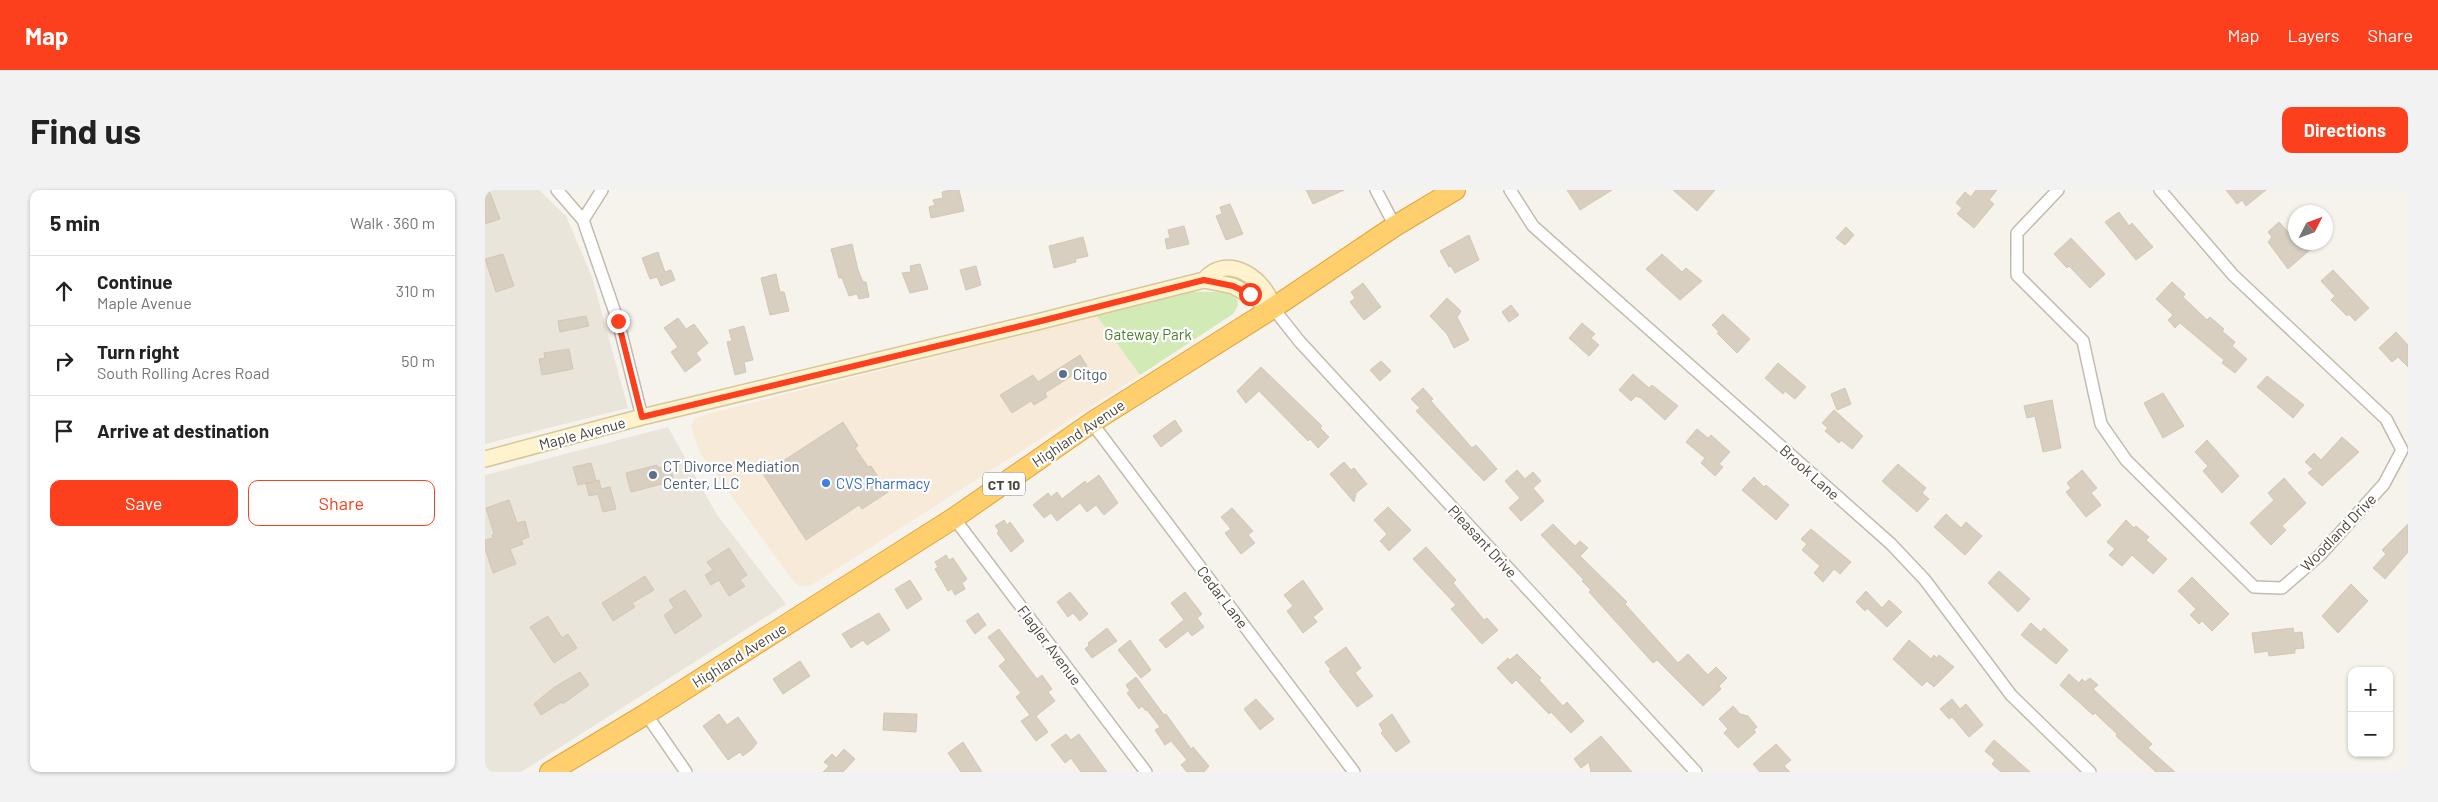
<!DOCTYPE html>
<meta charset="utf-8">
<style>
body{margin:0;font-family:Barlow,sans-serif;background:#f2f2f2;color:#222}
.controls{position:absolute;right:15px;bottom:15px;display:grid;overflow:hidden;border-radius:10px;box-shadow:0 1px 4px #0004}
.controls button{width:45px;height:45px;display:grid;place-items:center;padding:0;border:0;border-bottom:1px solid #e0e0e0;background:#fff;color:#222;font:25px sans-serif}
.compass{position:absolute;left:1803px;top:15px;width:45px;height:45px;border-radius:50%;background:#fff;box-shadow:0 1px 4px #0004;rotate:48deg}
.stop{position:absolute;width:15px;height:15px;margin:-11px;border:4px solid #fc3f1d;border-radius:50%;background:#fff}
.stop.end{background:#fc3f1d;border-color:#fff;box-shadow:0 1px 5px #0008}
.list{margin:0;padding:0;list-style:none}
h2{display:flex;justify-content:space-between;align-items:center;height:65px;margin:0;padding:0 20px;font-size:21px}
h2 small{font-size:16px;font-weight:400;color:#767676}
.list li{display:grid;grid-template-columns:32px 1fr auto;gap:15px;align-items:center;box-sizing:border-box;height:70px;padding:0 20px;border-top:1px solid #e0e0e0}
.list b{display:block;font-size:19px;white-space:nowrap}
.list p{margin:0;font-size:16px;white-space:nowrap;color:#767676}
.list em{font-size:16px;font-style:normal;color:#767676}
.actions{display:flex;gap:10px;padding:15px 20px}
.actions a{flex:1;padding:11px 0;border:1px solid #fc3f1d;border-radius:10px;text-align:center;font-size:18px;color:#fc3f1d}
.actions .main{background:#fc3f1d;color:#fff}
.icon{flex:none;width:28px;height:28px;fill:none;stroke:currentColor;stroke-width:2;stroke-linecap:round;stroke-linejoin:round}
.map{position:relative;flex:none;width:1923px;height:582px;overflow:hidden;border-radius:10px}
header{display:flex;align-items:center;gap:30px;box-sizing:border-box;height:70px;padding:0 25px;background:#fc3f1d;color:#fff}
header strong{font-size:24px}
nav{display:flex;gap:28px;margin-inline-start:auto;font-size:18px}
.intro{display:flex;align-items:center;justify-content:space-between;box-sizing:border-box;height:120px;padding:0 30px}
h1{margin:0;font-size:35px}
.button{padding:12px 22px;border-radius:10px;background:#fc3f1d;color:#fff;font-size:18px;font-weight:700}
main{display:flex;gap:30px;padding:0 30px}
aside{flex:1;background:#fff;border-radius:10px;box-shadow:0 1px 4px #0004}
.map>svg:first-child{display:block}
.residential{fill:#eae5da}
.commercial{fill:#f7ead8}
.green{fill:#d2eab5}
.building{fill:#d8cfc1;stroke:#d3c7b4}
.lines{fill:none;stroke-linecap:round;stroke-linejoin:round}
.street-casing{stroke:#c2bbae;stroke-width:14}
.secondary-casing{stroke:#d6c79b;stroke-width:18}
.highway-casing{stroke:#e0a43c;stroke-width:22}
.street{stroke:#fff;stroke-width:11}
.secondary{stroke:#fff3cd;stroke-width:15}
.highway{stroke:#ffcf6e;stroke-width:20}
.route{stroke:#fc3f1d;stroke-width:6}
.service-dot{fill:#5c6f8a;stroke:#fff;stroke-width:2}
.shop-dot{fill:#3f7fe0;stroke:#fff;stroke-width:2}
.labels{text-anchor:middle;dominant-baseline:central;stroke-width:4.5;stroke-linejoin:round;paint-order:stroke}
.shield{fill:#fff;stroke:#817c74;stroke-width:1}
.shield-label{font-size:14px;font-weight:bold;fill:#4b4439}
.park-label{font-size:15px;fill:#4a7f2a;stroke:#fff}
.service-label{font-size:15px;fill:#4e5e75;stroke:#fff;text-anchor:start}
.street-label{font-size:15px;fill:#4b4439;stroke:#fff}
.shop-label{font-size:15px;fill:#366cbe;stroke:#fff;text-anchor:start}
</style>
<header>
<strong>Map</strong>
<nav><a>Map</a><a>Layers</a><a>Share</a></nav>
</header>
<div class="intro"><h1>Find us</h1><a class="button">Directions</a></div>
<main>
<aside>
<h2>5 min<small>Walk · 360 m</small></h2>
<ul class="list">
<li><svg class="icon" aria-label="ahead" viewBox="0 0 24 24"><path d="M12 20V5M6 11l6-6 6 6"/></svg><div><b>Continue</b><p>Maple Avenue</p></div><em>310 m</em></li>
<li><svg class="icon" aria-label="right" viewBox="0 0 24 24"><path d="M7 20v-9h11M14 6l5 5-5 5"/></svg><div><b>Turn right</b><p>South Rolling Acres Road</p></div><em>50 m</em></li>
<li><svg class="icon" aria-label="arrive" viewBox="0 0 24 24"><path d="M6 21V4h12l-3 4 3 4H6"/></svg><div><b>Arrive at destination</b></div></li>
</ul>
<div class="actions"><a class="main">Save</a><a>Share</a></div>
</aside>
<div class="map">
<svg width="1923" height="582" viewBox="0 0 1923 582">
<rect width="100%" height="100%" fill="#f6f3ec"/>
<path class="residential" d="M0 0H54L81 26 107 87 143 218 0 254Z
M183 237 232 325 301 414 36 582H0V285Z"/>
<path class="commercial" d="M612 126 655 185 325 396H314L306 388 215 263 209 246 206 235 210 229 222 224Z"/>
<path class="green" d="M706 102C718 102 769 98 748 124L655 185 612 126Z"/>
<path class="building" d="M0 0H4L15 29 0 34Z
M466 0H474L479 21 446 28 444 17 450 15 448 10 458 8 457 2Z
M821 0H859L828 14Z
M1082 0H1127L1095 20Z
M1188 0H1230L1212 21Z
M1491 0H1512L1504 10 1509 14 1489 38 1472 24 1477 18 1471 13 1480 2 1486 7Z
M1741 0H1781L1761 16 1757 10 1752 14Z
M745 14 758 44 741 50 731 26 737 24 735 17Z
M1634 22 1644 36 1647 33 1668 57 1651 70 1620 32Z
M1794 32 1804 43 1810 37V52H1820L1826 59 1803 79 1783 52 1787 47 1783 42Z
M699 36 704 54 682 59 680 49 685 48 683 40Z
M1361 37 1369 45 1360 55 1351 48Z
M984 45 994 70 970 83 966 76 964 77 955 61Z
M598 47 603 66 590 69 591 72 569 78 564 56Z
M1586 48 1620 84 1605 98 1584 76 1582 78 1569 64Z
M367 54 373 80 378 92H381L384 107 374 109 372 104 364 106 357 88H354L346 59Z
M173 62 180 82 186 80 190 90 176 96 172 87 165 89 157 68Z
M18 64 29 96 11 102 0 69Z
M1177 64 1197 82 1201 78 1217 91 1195 110 1161 79Z
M435 74 443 99 425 103 417 83 426 82 425 76Z
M491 76 496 95 481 100 475 80Z
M1848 80 1884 118 1870 131 1864 124 1862 126 1846 110 1850 106 1836 91Z
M291 84 295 102H299L304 121 285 125 276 88Z
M1687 92 1700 104 1698 107 1722 130 1725 127 1739 139 1737 141 1750 152 1747 156 1762 169 1750 183 1737 173 1739 170 1695 133 1690 138 1683 130 1688 125 1671 109Z
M878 93 896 117 879 130 865 112 870 108 866 102Z
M962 108 976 121 972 127 984 150 969 158 962 144 945 126Z
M1026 115 1034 125 1024 132 1017 122Z
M1238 124 1265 149 1252 163 1232 143 1234 142 1227 135Z
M101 126 104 136 75 142 73 131Z
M193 128 201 139 209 134 223 153 211 163 216 170 200 182 186 162 193 157 179 138Z
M1097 133 1110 144 1106 148 1114 155 1104 166 1084 148Z
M259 136 268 170 259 172 261 182 250 185 242 152 247 151 244 140Z
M1911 142 1923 155V177L1913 167 1907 172 1894 158Z
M84 159 88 179 57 185 54 169 60 168 59 163Z
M595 165 602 176 560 203 562 207 549 215 546 211 527 223 515 205 548 185 553 192Z
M896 171 906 181 895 191 885 180Z
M1293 173 1321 197 1310 209 1300 201 1298 204 1280 188Z
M776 177 837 236 835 238 844 247 833 258 825 249 823 251 774 201 761 213 752 201Z
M1148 184 1164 198 1167 195 1193 216 1180 230 1156 208 1151 206 1146 211 1134 200Z
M1782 186 1819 215 1808 228 1772 197Z
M938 198 948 209 946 211 987 258 991 255 1012 279 999 291 931 221 935 218 926 209Z
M1360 198 1366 214 1352 220 1346 204Z
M1678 203 1699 236 1678 248 1659 213Z
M1567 210 1576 258 1558 262 1550 226 1542 228 1539 216Z
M1349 220 1378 246 1367 259 1356 250 1354 253 1340 241 1343 238 1337 233Z
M690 230 697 241 676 257 668 246Z
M358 232 373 256 370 258 383 277 386 276 403 302 377 319 374 315 321 350 278 284Z
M1212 239 1223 248 1226 245 1245 262 1234 274 1238 277 1230 286 1216 273 1220 268 1201 252Z
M1857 247 1874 262 1837 296 1823 283 1828 279 1820 272 1829 263 1836 270Z
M1722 250 1754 286 1737 303 1718 281 1723 276 1710 262Z
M859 272 866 280 869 278 882 294 871 303 869 312 845 284Z
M106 273 111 291 93 295 88 277Z
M1413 274 1441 298 1437 303 1444 309 1432 322 1397 291Z
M172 275 173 278 185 275 188 288 176 291 177 294 146 302 141 283Z
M1032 280 1040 289 1048 282 1056 291 1048 298 1059 311 1036 331 1024 318 1035 308 1020 291Z
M1597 280 1612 298 1606 303 1616 315 1601 327 1581 302 1586 298 1582 293Z
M614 285 633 313 619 325 611 315 602 322 595 313 572 331 566 323 559 328 548 315 563 303 566 307 572 302 577 309 600 291 602 294Z
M1269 287 1279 297 1281 295 1304 315 1291 330 1257 300Z
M1799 288 1821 313 1797 336 1801 340 1786 355 1765 333 1789 310 1783 303Z
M114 290 116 299 125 297 131 319 118 322 113 304 104 306 101 294Z
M24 310 32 333 40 331 44 347 36 350 38 354 25 359 31 374 8 383 0 358V350L8 348 7 345 9 344 1 318Z
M903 317 926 340 904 361 895 351 902 344 889 330Z
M747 318 768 341 763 345 770 353 756 364 740 343 746 339 736 327Z
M1461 324 1476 338 1481 332 1497 346 1480 365 1449 337Z
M519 330 522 335 525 332 539 351 526 362 512 343 514 341 510 336Z
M1641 330 1649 338 1651 336 1664 347 1661 350 1682 369 1668 384 1647 365 1637 376 1624 365 1630 359 1622 352Z
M1068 334 1090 356 1095 351 1103 358 1095 366 1142 412 1140 414 1193 473 1203 464 1223 485 1231 477 1242 488 1234 496 1236 499 1218 516 1172 470 1168 473 1104 402 1106 400 1097 391 1099 390 1056 345Z
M1923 334V362L1900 389 1888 378 1901 364 1897 360Z
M1326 339 1366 372 1355 384 1349 379 1338 392 1329 383 1335 376 1317 360 1322 354 1316 349Z
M941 357 971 390 968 393 999 430 1002 428 1013 440 997 454 966 419 971 415 928 369Z
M244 358 262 385 255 390 260 396 244 406 234 390 226 395 220 385 228 380 222 372Z
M461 365 464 370 468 368 482 389 477 393 480 399 470 405 467 399 463 401 450 379 453 377 450 372Z
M1514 381 1545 409 1533 422 1503 393Z
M160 386 169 400 147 413 150 417 128 431 117 413Z
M1707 387 1744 424 1727 441 1717 431 1714 434 1705 425 1711 419 1693 401Z
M425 390 437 409 422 419 410 399Z
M818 390 838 419 828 427 832 432 818 443 802 421 808 416 799 405Z
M1866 394 1883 411 1853 443 1837 426Z
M200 400 217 426 190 444 179 425 189 418 184 410Z
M1381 401 1397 418 1404 410 1417 422 1402 437 1382 418 1380 421 1371 412Z
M585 402 603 424 595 431 588 423 583 427 572 412Z
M700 402 717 424 712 428 719 437 707 446 703 441 681 458 674 450 699 430 686 413Z
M394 423 405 440 382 455 378 450 366 458 357 444Z
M493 423 501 435 490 444 481 431Z
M63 426 77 448 83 444 92 458 69 473 45 437Z
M1546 433 1556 442 1559 438 1583 460 1571 474 1536 445Z
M622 438 632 451 607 468 600 459 604 455 603 453Z
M1808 438 1809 443 1817 442 1819 458 1810 459V463L1784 466 1783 461 1770 463 1767 443Z
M514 439 552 489 557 485 567 499 563 502 570 511 551 526 563 542 551 551 536 531 545 525 531 507 536 503 514 476 521 470 503 447Z
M645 450 666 480 656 488 633 460Z
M1424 450 1446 469 1449 465 1452 468 1454 465 1469 477 1449 497 1442 491 1437 496 1408 469Z
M861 457 876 478 870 483 888 506 872 517 844 481 846 480 840 472Z
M1032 464 1056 488 1054 490 1078 516 1082 512 1099 531 1086 543 1066 522 1064 524 1031 490 1027 494 1012 478 1023 468 1025 470Z
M315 471 325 486 298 504 288 489Z
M95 482 104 495 78 514 77 512 56 525 49 514 68 498Z
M1584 484 1594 493 1597 489 1600 492 1605 488 1613 495 1608 499 1667 554 1663 558 1690 582H1671L1631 546 1632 544 1610 523 1608 525 1575 495Z
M651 487 679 525 681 524 706 559 708 557 724 576 719 582H702L696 575 702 570 686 551 680 555 670 540 675 537 662 520 661 521 657 516 654 519 642 503 645 501 641 495Z
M771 509 789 529 775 540 759 519Z
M1467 509 1475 519 1481 514 1498 535 1484 547 1467 527 1464 529 1455 519Z
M1248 516 1255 524 1263 526 1272 537 1268 540 1271 542 1253 558 1239 543 1243 539 1234 529Z
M399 523 432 524 431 542 398 540Z
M234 524 242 535 253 527 272 553 267 559 258 566 255 562 243 570 218 536Z
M907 524 925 552 911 562 896 543 898 541 894 534Z
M581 544 586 550 594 544 622 582H596L586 568 580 573 566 555Z
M1116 546 1147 582H1106L1104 572 1096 578 1089 569Z
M1509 550 1545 582H1516L1507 574 1510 570 1500 561Z
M478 552 497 582H476L463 563Z
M1291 554 1306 570 1299 576 1305 582H1275L1268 574Z
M359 559 370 569 358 582H338L344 576 339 572 347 564 351 568Z"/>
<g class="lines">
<defs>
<path id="street" d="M72 0 98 30 133 131 157 227
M891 0 910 36
M1025 0 1048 36 1406 354 1440 390 1526 505 1605 582
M1573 0 1532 43V85L1598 151 1616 234 1641 270 1769 397 1797 398 1835 365 1899 294 1917 260 1901 229 1748 85 1675 0
M98 30 117 0
M788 118 815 152 1211 582
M607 233 869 582
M469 328 661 582
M161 524 201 582"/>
<path id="secondary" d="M719 90C743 62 781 89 788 118
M0 269 157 227 552 132 719 90 748 96 788 118"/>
<path id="highway" d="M65 582 161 524 469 328 609 231 788 118 910 36 970 0"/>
</defs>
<use href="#street" class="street-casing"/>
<use href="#secondary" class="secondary-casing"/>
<use href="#highway" class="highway-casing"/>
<use href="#street" class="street"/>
<use href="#secondary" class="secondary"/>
<use href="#highway" class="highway"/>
</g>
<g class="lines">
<path class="route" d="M133 131 157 227 552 132 719 90 748 96 765 104"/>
</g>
<g class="service-dot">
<circle cx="578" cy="184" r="5"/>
<circle cx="168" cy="285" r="5"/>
</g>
<circle class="shop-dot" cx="341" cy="293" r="5"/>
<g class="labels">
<rect class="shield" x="498" y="282.5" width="42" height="23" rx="4"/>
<g class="shield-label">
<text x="519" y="294">CT 10</text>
</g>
<g class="park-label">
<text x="663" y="144">Gateway Park</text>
</g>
<g class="service-label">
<text x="588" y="184">Citgo</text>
<text x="178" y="276">CT Divorce Mediation<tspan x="178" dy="17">Center, LLC</tspan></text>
</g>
<g class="street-label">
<text transform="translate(97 243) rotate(-15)">Maple Avenue</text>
<text transform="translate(593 243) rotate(-34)">Highland Avenue</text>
<text transform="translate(1325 282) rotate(42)">Brook Lane</text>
<text transform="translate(1853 342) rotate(-46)">Woodland Drive</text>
<text transform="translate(998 351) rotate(47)">Pleasant Drive</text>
<text transform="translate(738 407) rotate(53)">Cedar Lane</text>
<text transform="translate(565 455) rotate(53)">Flagler Avenue</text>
<text transform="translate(254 465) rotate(-32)">Highland Avenue</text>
</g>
<g class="shop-label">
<text x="351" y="293">CVS Pharmacy</text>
</g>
</g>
</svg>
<div class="controls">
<button>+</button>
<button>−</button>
</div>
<svg class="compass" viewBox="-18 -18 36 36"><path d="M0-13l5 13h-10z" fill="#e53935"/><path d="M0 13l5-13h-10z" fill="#767676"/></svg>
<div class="stop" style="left:765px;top:104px"></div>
<div class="stop end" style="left:133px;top:131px"></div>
</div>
</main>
